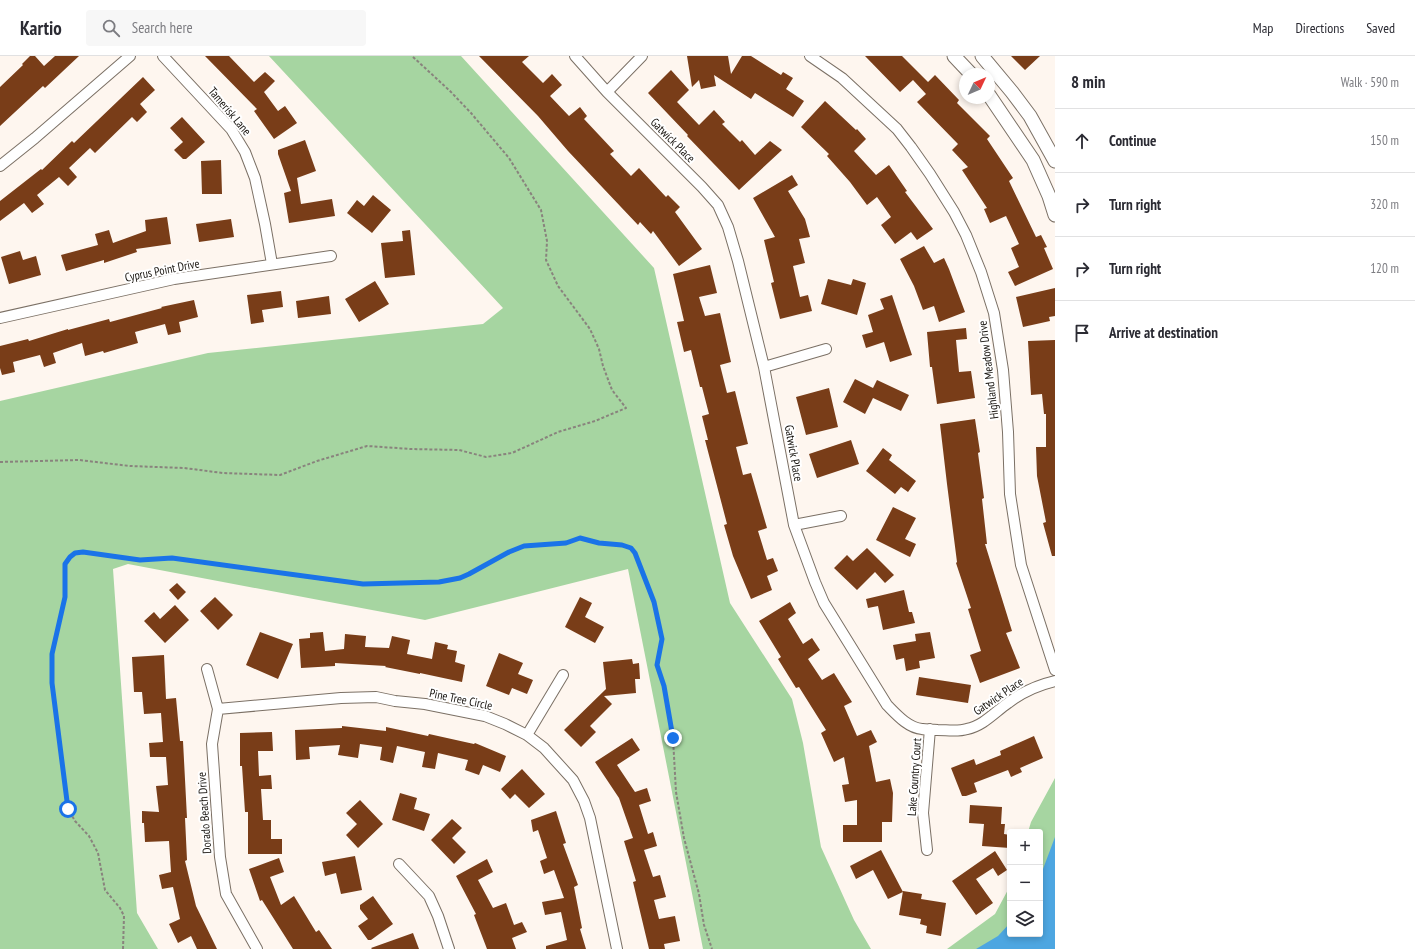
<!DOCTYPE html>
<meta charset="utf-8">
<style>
body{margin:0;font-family:"PT Sans Narrow",sans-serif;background:#f7f7f7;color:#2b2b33}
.controls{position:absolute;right:12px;bottom:12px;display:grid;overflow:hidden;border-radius:4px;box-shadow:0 2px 6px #0003}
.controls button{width:36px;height:36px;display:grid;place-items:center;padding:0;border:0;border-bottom:1px solid #e1e1e2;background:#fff;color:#2b2b33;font:20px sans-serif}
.compass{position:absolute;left:959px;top:12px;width:36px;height:36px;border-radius:50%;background:#fff;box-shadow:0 2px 6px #0003;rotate:46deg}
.stop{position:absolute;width:12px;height:12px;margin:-9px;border:3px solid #1a73e8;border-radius:50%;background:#fff}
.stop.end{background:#1a73e8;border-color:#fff;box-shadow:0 1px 4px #0008}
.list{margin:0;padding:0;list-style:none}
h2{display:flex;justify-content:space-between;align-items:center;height:52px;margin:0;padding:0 16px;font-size:17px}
h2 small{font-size:13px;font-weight:400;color:#7c7c81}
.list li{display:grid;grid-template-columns:26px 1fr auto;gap:12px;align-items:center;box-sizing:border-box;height:64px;padding:0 16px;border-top:1px solid #e1e1e2}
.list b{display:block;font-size:15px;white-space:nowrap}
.list em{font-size:13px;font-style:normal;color:#7c7c81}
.icon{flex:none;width:22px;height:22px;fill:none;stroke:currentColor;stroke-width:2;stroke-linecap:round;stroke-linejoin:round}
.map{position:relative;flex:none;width:1055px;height:893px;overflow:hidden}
header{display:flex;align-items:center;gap:24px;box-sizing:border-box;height:56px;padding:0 20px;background:#fff;border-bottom:1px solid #e1e1e2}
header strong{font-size:19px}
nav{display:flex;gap:22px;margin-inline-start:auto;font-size:14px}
.search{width:280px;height:36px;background:#f7f7f7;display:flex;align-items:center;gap:10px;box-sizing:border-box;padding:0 14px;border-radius:4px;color:#7c7c81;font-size:15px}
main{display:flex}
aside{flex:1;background:#fff}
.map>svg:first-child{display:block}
.green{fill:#a6d5a1}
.water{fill:#4da6e1}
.building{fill:#793d18}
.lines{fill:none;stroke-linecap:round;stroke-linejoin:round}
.minor-casing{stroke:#7b7065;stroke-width:12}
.tertiary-casing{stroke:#7b7065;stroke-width:15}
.path{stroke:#89837d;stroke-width:2;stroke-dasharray:3 2;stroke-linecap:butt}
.minor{stroke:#fff;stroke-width:10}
.tertiary{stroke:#fff;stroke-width:13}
.route{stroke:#1a73e8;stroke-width:5}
.labels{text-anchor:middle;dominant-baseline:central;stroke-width:4;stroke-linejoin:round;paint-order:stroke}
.street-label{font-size:12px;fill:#18140f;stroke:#fff}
</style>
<header>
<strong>Kartio</strong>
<div class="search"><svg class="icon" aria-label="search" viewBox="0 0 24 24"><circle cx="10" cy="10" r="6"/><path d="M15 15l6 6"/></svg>Search here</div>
<nav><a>Map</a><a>Directions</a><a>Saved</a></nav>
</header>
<main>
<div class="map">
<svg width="1055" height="893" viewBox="0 0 1055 893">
<rect width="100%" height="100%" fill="#fef6ef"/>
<path class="green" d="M269 0H461L654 212 730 547 792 643 803 687 821 791 854 864 871 893H703L628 513 425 564 128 508 113 513 137 857 158 893H0V345L208 297 483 268 503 252Z
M1055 722V893H947L995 858 1010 830V878H1040V776H1028L1031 766Z"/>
<path class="water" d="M1055 781V893H976L998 880 1010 867V878H1040V821Z"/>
<path class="building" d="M30 0H35L44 10 55 0H79L45 32 43 30 0 70V31L23 9 22 8Z
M205 0H229L254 26 265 16 275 25 264 36 278 55 285 50 297 67 274 83 254 55 257 53Z
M479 0H529L522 6 543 27 552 18 562 29 550 40 569 60 580 51 587 60 584 63 614 95 610 98 631 120 639 112 666 141 668 139 680 151 675 156 702 193 679 210 653 175 651 178 640 166 638 169 568 95 538 60Z
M687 0H728L731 18 742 0H751L781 19 783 16 793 22 786 33 804 45 793 61 755 37 751 43 714 19 716 30 701 33 699 24 692 31Z
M865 0H902L928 26 935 19 959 44 957 47 990 80 987 83 1013 122 1009 125 1036 181 1041 179 1047 191 1044 192 1053 213 1015 230 1008 216 1019 211 1011 192 1019 188 1006 160 990 167 984 153 987 152 962 114 968 111 952 94 958 88 917 46 926 38 913 24 900 36Z
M1011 0H1040L1025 14Z
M671 14 689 34 677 46 699 69 714 54 725 66 722 68 740 86 742 84 755 99 770 85 782 94 739 134 687 80 688 79 648 37Z
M143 21 155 34 140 48 147 56 137 66 132 61 95 97 90 92 69 112 77 121 68 130 59 121 37 139 44 148 32 157 24 147 0 165V145L41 113 42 114 72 85 74 87Z
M825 45 856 74 857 73 866 83 854 95 876 119 889 109 907 135 905 136 933 173 917 184 911 176 895 188 881 169 891 161 877 141 867 149 850 126 827 100 829 98 801 71Z
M182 61 205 86 186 103H183L174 94 183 86 170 72Z
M305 84 316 115 297 122 301 148 332 143 335 160 289 167 284 137 291 135 278 98V94Z
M221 104 222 138H202L201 105Z
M792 119 798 129 788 135 805 163 810 181 799 183 805 207 793 210 800 241 808 239 812 255 780 263 771 227 774 226 764 184 775 181 753 142Z
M373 139 391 154 372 177 347 157 357 144 364 150Z
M167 161 171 188 136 193 137 196 104 207V204L66 215 61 199 98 189 95 178 109 174 113 187 146 175 145 164Z
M231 163 234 181 199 186 196 168Z
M410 174 415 219 385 222 381 187 403 185 402 175Z
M924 190 934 207 944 202 949 213 965 256 939 266 934 250 923 254 914 230 900 203Z
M20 195 23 204 36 200 41 219 9 228 1 201Z
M710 209 717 237 699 241 705 260 720 257 731 306 720 309 727 337 735 335 748 388 736 391 743 419 751 417 767 472 758 475 767 504 773 502 778 515 767 520 772 534 751 543 733 500 724 469 727 468 705 384H708L702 360 709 358 702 331H700L691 294 684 296 677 266 684 265 673 218Z
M828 223 851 229 853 223 866 227 857 259 821 248Z
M375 225 389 248 359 266 345 243Z
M1055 232V260L1049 261 1050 265 1023 271 1016 241Z
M281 235 283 251 262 254 264 266 251 268 247 239Z
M892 239 912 299 890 306 884 286 866 292 862 279 873 276 868 259 884 253 880 243Z
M329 240 331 258 298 262 296 245Z
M194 244 198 261 179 266 181 276 168 279 165 268 135 276 138 287 104 297 103 295 85 300 82 287 53 297 56 307 44 311 40 299 13 306 15 316 2 319 0 312V290L28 283 29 285 68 273V274L109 263 110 266 162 252 161 251Z
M966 272 967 283 956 284 959 316 971 315 975 342 937 348 932 311H930L927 276Z
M1055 284V500H1052L1043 467 1046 466 1037 420 1036 391H1046V358H1044L1042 338 1031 339 1028 285Z
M855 323 873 332 877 324 909 339 901 355 873 342 865 358 843 346Z
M829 332 838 371 806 379 796 341Z
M975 363 980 396 978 397 984 442 982 443 987 488H985L1012 575 1006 577 1020 612 980 627 970 599 981 595 968 553 971 552 956 507 957 506 947 428 940 368Z
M851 384 859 408 817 422 809 398Z
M883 392 892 399 889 404 916 425 908 436 901 431 895 438 866 415Z
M893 451 916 462 905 483 916 488 910 501 876 484Z
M867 492 894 519 885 527 875 516 857 534 834 512 847 499 853 505Z
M177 527 186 536 178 544 169 534Z
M904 534 909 556H912L915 567 883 574 878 550 868 552 866 543Z
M215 541 233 559 218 574 200 555Z
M580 541 592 547 585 561 604 571 595 587 565 571Z
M790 546 796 557 788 563 803 588 812 582 820 594 808 603 822 624 834 617 852 646 844 650 857 680 871 674 877 686 869 690 876 726 890 723 893 737 892 766H882V786H843V769H857V744L845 746 842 729 849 728 844 701 834 706 821 677 826 674 799 631 796 632 778 603 781 601 759 565Z
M175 549 189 564 165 587 144 565 154 556 160 563Z
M260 576 293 588 278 623 246 609Z
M323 576 325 595 344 593 345 578 366 580 365 591 389 592 392 580 410 584 407 598 432 603 435 586 448 589 447 593 457 595 455 606 465 609 462 626 420 617V618L385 611 386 610 335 607V610L301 612 299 583 310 582V577Z
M930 576 935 602 919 605 920 612 906 615 904 602 896 604 893 589 916 585 915 578Z
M499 597 523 607 518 618 533 624 527 638 512 632 509 639 486 630Z
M164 599 166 643 176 642 180 685H183L187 762H185L187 804 185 805 196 850 217 893H197L191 880 178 887 169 868 180 863 173 831 162 833 159 819 171 816 169 785 145 786 144 767H142V755L159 756 156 730 168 729 166 701H150L149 687 163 686 161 657 144 658 142 636H134L132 601Z
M632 603 633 608 639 607 640 623H635L636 637 604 640 612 648 590 670 596 676 581 691 564 674 606 633 603 606Z
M919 621 971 629 968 647 916 639Z
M342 670 386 675V671L428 680 429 678 474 688 475 687 506 700 500 716 483 709 479 719 465 714 468 704 438 697 435 713 422 711 425 696 397 690 393 707 380 704 382 691 360 688 358 702 338 699 340 689 309 691 310 703 296 704 295 674 342 672Z
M272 676 273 695H258L259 720 271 719 272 733H261L263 764H271V783H282V798H248V756H245L242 710H240V677Z
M1034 680 1043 702 1020 712 1022 716 1011 721 1008 714 974 727 977 736 966 740H962L951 712 974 703 976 709 1001 699 1000 695Z
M632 682 640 694 617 709 635 736 647 732 651 745 639 749 648 778 653 776 657 790 644 794 653 821 660 819 666 841 654 844 659 863 675 860 680 885 664 888 665 893H649L633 826 636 825 624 785 633 782 619 742 595 706Z
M522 713 545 738 529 752 515 738 510 743 501 733Z
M400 737 417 742 414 753 430 758 424 775 392 764Z
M360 744 383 768 358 792 346 779 357 768 346 757Z
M970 749 1002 751 1001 768H1005L1004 778 1010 779V792L982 790 984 768 969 767Z
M556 755 566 787 563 788 578 829 574 831 582 872 580 873 586 893H546V890L567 884 561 856 545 859 542 846 564 842 554 814 544 818 540 805 547 802 538 774 533 776 531 764Z
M452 763 462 772 452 782 466 796 454 808 431 784Z
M881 794 903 836 888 843 873 814 856 823 850 810Z
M995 795 1007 814 998 820 993 812 976 823 993 847 976 859 952 825Z
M355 800 362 834 341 838 336 817 325 820 322 806Z
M279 802 284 816 270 821 281 849 294 840 316 876 319 874 332 893H293L262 844 260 845 249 813Z
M487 803 493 816 478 824 493 852 506 847 514 869 522 866 527 876 512 882 516 893H487L474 859 476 858 456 820Z
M903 835 922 838 921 843 946 847 941 880 926 877 927 870 920 868 921 863 899 859Z
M373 840 393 868 371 884H368L358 870 368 863 360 853V849Z
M413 877 419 893H372L371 892Z"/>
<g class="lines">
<defs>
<path id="minor" d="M163 0 231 73 245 96 255 122 265 168 272 208
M575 0 607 36 702 131 718 149 728 171 738 205 764 311 794 469 815 526 824 547 887 649C896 658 908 672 922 673 927 674 932 673 937 674 947 674 958 676 967 673 983 670 995 656 1008 647 1022 636 1038 629 1055 625
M810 0 842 22 897 73 911 91 930 118 954 156 966 179 981 216 994 257 1003 314 1008 376 1010 438 1021 509 1055 614
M607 36 642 0
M0 110 35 82 130 0
M0 262 174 223 331 200
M764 311 826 293
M794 469 841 460
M207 613 218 653 212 688 220 801 226 838 257 893
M218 653 341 642 376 641 395 645 425 648 485 660 505 668 527 679 544 692 573 724 584 745 590 762 617 893
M527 679 563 619
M927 794 923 757 930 673
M399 808 429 840 438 860 449 893"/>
<path id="tertiary" d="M954 0 971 18
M982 0 1012 36 1030 60 1055 105
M989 39 1033 104 1049 140 1055 159"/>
</defs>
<use href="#minor" class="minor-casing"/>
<use href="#tertiary" class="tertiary-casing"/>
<path class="path" d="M0 406 79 404 130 410 184 412 223 417 280 419 317 405 367 390 411 393 459 394 486 401 512 397 558 376 595 365 626 352 612 334 603 310 599 293 590 273 558 230 546 204 547 185 541 154 509 102 471 57 450 35 412 0
M123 893 124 860 120 852 105 834 98 797 89 780 75 765 68 753 52 627V598L65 541V508L70 501 75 497 83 496 140 504 172 502 332 525 363 528 439 526 459 522 469 518 509 496 524 490 566 487 580 482 599 487 622 489 631 492 635 497 654 546 662 583 657 609 664 630 669 655 673 682 676 736 684 782 699 838 704 869 712 893"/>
<use href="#minor" class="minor"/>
<use href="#tertiary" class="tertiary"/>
</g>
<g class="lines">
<path class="route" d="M68 753 52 627V598L65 541V508L70 501 75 497 83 496 140 504 172 502 363 528 439 526 460 522 469 518 509 496 524 490 566 487 580 482 599 487 622 489 631 492 635 497 654 546 662 583 657 609 664 630 673 682"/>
</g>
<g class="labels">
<g class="street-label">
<text transform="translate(230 55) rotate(50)">Tamerisk Lane</text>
<text transform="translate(673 84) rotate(45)">Gatwick Place</text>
<text transform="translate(162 214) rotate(-11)">Cyprus Point Drive</text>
<text transform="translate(988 314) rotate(-97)">Highland Meadow Drive</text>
<text transform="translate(794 397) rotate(80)">Gatwick Place</text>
<text transform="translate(998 640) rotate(-34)">Gatwick Place</text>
<text transform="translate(461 643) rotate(12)">Pine Tree Circle</text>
<text transform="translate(914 721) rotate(-86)">Lake Country Court</text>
<text transform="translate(204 757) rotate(-94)">Dorado Beach Drive</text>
</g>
</g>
</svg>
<div class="controls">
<button>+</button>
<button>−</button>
<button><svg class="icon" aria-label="layers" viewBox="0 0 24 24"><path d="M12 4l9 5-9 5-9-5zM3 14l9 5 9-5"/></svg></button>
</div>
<svg class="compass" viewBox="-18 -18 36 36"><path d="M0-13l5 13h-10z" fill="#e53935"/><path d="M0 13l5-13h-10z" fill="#7c7c81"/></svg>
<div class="stop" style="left:68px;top:753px"></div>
<div class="stop end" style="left:673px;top:682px"></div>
</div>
<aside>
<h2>8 min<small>Walk · 590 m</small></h2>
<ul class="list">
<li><svg class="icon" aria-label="ahead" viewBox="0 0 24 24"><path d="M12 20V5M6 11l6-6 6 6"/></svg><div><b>Continue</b></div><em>150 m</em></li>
<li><svg class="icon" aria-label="right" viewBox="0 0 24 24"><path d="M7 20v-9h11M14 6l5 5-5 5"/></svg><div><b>Turn right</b></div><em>320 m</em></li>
<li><svg class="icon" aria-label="right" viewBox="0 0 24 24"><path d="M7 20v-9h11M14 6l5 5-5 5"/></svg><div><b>Turn right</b></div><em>120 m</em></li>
<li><svg class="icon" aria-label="arrive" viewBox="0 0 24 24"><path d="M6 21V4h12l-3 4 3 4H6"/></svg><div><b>Arrive at destination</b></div></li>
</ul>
</aside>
</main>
